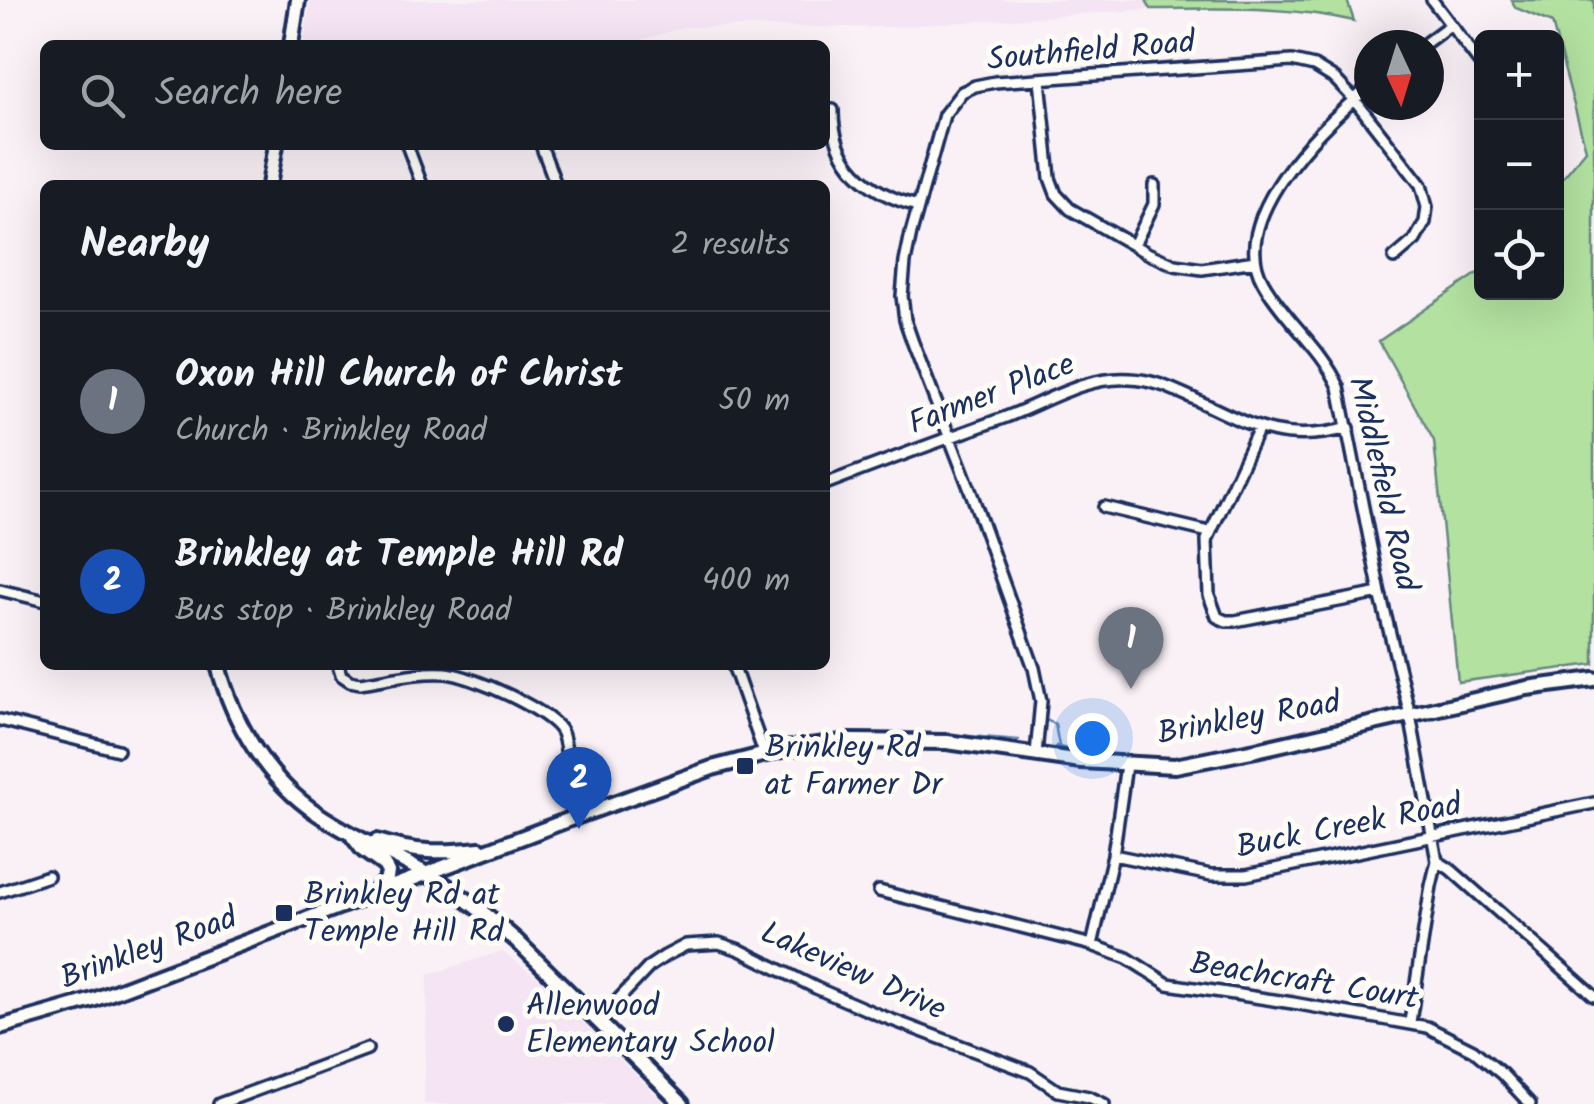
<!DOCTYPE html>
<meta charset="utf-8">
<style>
body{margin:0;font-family:Kalam,sans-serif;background:#20242c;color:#f1f3f6}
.controls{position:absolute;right:30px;top:30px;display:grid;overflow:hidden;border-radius:15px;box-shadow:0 10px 40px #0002}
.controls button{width:90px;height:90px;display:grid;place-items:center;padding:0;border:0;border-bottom:2px solid #363941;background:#171b24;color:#f1f3f6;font:50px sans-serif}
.compass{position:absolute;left:1354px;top:30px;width:90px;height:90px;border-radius:50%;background:#171b24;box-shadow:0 10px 40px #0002;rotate:176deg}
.you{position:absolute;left:1092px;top:738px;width:35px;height:35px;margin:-25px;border:8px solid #fff;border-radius:50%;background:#1a73e8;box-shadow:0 0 0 15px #1a73e833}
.badge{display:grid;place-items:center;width:65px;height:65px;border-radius:50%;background:#b45309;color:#fff;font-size:32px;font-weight:700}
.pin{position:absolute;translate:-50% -82px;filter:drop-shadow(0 2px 5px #0008)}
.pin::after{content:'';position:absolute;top:52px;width:35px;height:30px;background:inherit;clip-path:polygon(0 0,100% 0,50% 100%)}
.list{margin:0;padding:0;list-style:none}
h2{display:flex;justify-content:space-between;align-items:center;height:130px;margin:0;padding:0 40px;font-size:42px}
h2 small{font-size:32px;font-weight:400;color:#9ea1a6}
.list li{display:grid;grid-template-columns:65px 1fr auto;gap:30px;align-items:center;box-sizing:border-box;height:180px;padding:0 40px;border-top:2px solid #363941}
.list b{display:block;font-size:38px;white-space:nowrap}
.list p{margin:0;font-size:32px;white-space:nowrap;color:#9ea1a6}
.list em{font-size:32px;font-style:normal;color:#9ea1a6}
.icon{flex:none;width:55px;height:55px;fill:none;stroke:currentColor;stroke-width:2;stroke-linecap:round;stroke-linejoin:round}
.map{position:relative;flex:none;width:1594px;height:1104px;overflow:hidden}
.search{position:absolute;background:#171b24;box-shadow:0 10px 40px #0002;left:40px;top:40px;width:790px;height:110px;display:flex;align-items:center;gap:25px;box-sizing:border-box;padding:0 35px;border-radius:15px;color:#9ea1a6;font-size:38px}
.panel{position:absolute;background:#171b24;box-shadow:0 10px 40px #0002;left:40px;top:180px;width:790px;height:490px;border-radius:15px}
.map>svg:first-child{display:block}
.built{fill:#f4e4f4}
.green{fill:#b2e1a0;stroke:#66887f;stroke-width:2.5}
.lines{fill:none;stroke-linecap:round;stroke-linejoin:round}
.stream{stroke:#5f86b1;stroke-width:2.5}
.minor-casing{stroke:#1b2f5e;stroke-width:16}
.secondary-casing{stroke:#1b2f5e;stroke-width:20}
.minor{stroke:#fdfcf7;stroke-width:9}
.secondary{stroke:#fdfcf7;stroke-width:12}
.poi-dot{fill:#1b2f5e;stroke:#fdfcf7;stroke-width:4}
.labels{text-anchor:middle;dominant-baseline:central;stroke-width:10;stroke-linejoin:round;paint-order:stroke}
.street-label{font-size:32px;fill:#1b2f5e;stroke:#fdfcf7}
.poi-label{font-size:32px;fill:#1b2f5e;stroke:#fdfcf7;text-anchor:start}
</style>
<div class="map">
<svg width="1594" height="1104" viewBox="0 0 1594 1104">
<rect width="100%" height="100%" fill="#f9f1f6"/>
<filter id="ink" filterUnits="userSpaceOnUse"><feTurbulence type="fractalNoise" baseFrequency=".01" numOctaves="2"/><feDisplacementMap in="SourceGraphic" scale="20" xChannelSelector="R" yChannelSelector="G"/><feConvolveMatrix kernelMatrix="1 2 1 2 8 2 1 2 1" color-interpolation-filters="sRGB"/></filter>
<g filter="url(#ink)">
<path class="built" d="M311 0H1146L1151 9 893 27H684L625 45H303Z
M502 951 539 979 665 1104H424L428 975Z"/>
<path class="green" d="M1146 0H1347L1354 21C1287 5 1218 9 1151 9Z
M1511 0H1594V664L1458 682 1434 441 1379 341 1481 271 1482 292H1556L1557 185 1586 150 1552 23 1516 8Z"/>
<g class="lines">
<path class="stream" d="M1046 720 1055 724 1059 746
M900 732 932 733
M851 734 880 733
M944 734 1019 740
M775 744 841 735
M1056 746 1080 753
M595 801 608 799 694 767 743 751"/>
<defs>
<path id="minor" d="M1432 0 1482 66
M1423 45 1450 25
M1040 80 1050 178 1056 194 1070 209 1147 253 1175 265 1202 269 1255 261
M1369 87C1324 124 1226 218 1263 282 1284 320 1321 347 1339 387L1380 593 1410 715 1437 861 1431 886 1410 1022
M833 110C832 163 869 194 918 206
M407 145 422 185
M541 145 556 185
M1134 245 1154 204V185
M1259 428 1207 540 1209 595 1217 617 1226 621H1235L1380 593
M825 484C885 461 945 439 1006 417 1046 402 1085 376 1130 379 1152 380 1168 387 1188 396 1248 424 1280 446 1349 428
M1104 507 1209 532
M0 590 45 601
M338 665 341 675 350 681 360 683C388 679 418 671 446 673 470 675 553 711 562 733 569 751 571 797 573 818
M733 665 764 753
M0 720 118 750
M1036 754 1041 701 1034 668 972 495 913 343 905 320 902 296 905 262 911 233 944 115 962 92 975 86 995 82 1292 61 1314 66 1335 79 1354 99 1421 185 1427 207 1425 222 1415 240 1394 258
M1113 855 1211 875H1246L1594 803
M1437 861 1450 869 1594 996
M879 891 1092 945 1127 958 1168 984 1293 1003 1427 1027 1473 1050 1502 1074 1530 1104
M0 892 48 876
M1092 945 1113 855 1126 765
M598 1021 650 966 665 956 686 945 719 943 740 950 816 988 879 1015 1030 1072 1058 1091 1089 1097 1104 1104
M219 1104 367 1049"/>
<path id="secondary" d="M291 45 298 0
M269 185 276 145
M218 665C233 723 267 780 318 814 352 837 390 853 425 873 458 891 488 916 517 941L682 1104
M353 837 363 850 384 865 388 872 387 878 375 892
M377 841C416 853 439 853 480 849
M0 1027 93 1000 573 818 712 768 785 749 851 741 947 742 1081 761 1175 766 1256 750 1527 688 1594 679"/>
</defs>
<use href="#minor" class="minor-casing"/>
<use href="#secondary" class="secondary-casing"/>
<use href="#minor" class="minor"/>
<use href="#secondary" class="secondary"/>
</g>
</g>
<g class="poi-dot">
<rect x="735" y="756" width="20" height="20" rx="5"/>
<rect x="274" y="903" width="20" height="20" rx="5"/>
<circle cx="506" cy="1024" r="10"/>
</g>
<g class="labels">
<g class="street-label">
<text transform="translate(1091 52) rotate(-5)">Southfield Road</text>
<text transform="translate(992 395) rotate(-21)">Farmer Place</text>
<text transform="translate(1382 484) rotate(77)">Middlefield Road</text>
<text transform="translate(1249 719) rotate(-10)">Brinkley Road</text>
<text transform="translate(1349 827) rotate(-11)">Buck Creek Road</text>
<text transform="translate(149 949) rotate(-20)">Brinkley Road</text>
<text transform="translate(853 972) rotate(24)">Lakeview Drive</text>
<text transform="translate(1304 982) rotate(9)">Beachcraft Court</text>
</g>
<g class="poi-label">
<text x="765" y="748">Brinkley Rd<tspan x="765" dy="37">at Farmer Dr</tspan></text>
<text x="304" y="895">Brinkley Rd at<tspan x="304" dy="37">Temple Hill Rd</tspan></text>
<text x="526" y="1006">Allenwood<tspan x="526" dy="37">Elementary School</tspan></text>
</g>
</g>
</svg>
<div class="controls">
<button>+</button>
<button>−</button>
<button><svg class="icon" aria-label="locate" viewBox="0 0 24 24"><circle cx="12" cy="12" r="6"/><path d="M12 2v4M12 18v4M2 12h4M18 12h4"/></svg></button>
</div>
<svg class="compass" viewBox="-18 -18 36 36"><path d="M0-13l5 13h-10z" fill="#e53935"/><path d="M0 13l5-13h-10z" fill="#9ea1a6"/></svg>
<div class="you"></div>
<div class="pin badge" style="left:1131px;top:689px;background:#6b7280">1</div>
<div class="pin badge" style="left:579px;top:829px;background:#1a4fb4">2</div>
<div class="search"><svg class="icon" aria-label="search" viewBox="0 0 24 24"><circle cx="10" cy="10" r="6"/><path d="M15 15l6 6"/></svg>Search here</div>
<section class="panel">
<h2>Nearby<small>2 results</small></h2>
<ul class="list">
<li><span class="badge" style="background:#6b7280">1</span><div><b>Oxon Hill Church of Christ</b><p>Church · Brinkley Road</p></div><em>50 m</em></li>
<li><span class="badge" style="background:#1a4fb4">2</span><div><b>Brinkley at Temple Hill Rd</b><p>Bus stop · Brinkley Road</p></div><em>400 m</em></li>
</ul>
</section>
</div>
